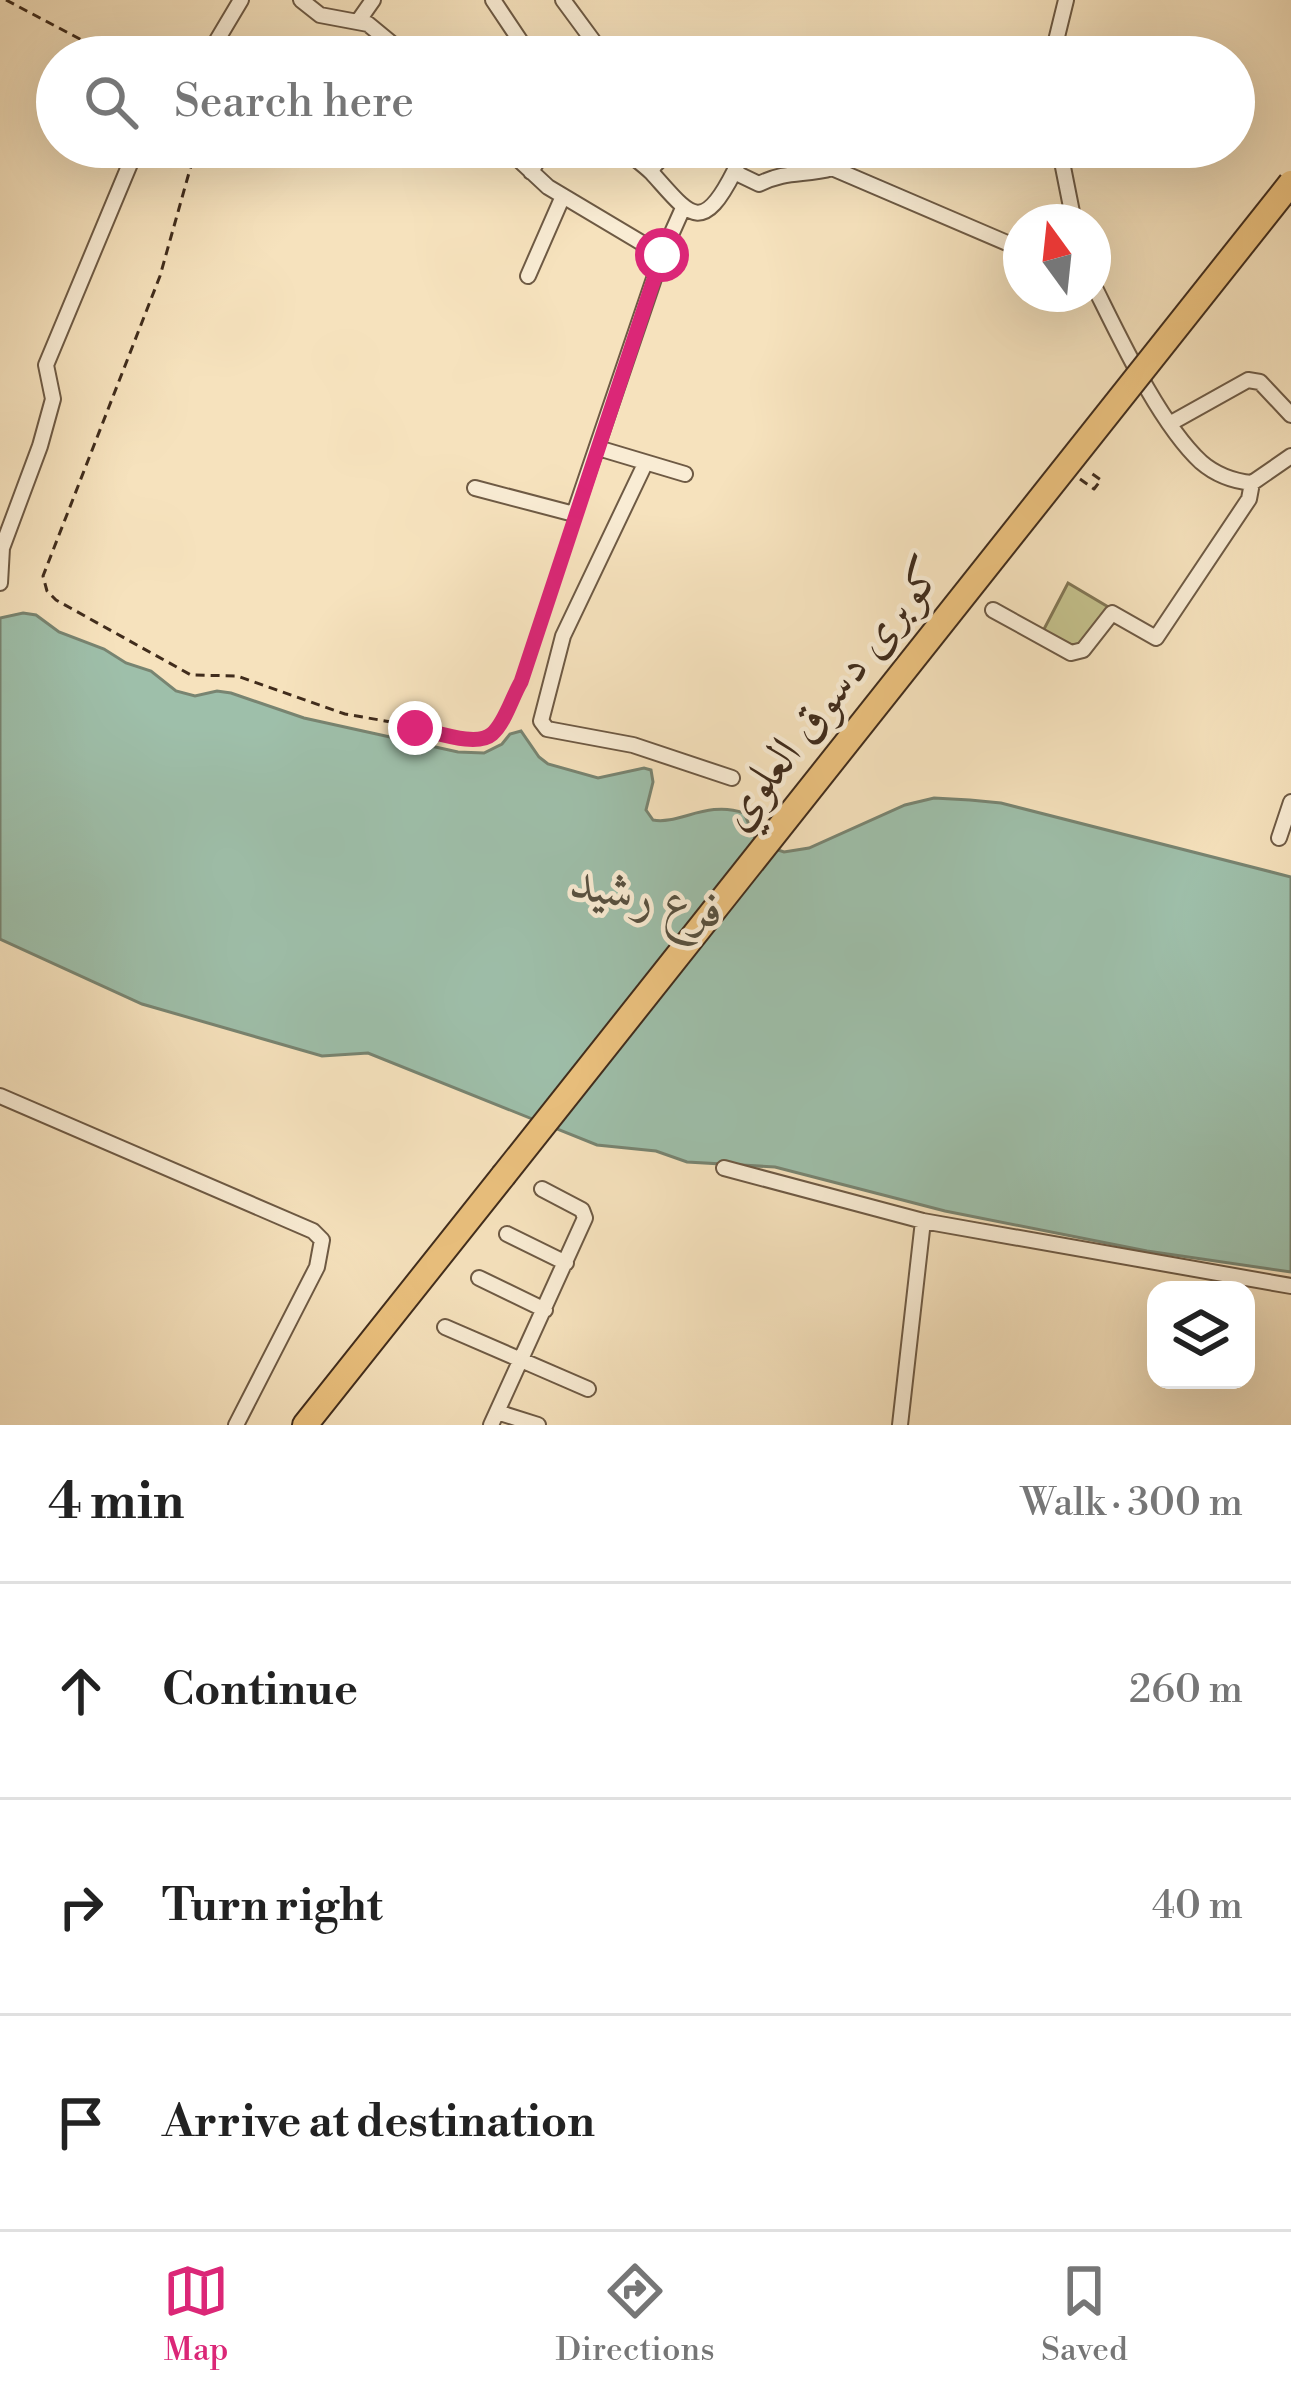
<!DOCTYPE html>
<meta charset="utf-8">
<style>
body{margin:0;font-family:"Libre Bodoni",Amiri,serif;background:#f6f6f6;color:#222}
.controls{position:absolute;right:36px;bottom:36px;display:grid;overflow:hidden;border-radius:24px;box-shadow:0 12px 48px #0002}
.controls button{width:108px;height:108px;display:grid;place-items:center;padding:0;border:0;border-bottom:3px solid #e0e0e0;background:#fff;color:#222;font:60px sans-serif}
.compass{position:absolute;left:1003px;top:204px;width:108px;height:108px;border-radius:50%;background:#fff;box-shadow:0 12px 48px #0002;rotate:345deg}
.stop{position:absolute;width:36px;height:36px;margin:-27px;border:9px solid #db2777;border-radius:50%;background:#fff}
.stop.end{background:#db2777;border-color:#fff;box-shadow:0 3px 12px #0008}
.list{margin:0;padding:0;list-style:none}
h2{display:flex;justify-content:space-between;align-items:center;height:156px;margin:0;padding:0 48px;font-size:51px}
h2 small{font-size:39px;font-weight:400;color:#767676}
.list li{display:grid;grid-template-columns:78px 1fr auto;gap:36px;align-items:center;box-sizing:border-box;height:216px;padding:0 48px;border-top:3px solid #e0e0e0}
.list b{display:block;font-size:45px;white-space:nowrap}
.list em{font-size:39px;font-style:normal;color:#767676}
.icon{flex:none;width:66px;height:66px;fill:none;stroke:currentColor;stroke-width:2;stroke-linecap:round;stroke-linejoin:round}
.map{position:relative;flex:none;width:1291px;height:1425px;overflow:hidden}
.search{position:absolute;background:#fff;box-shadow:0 12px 48px #0002;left:36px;right:36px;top:36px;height:132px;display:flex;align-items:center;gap:30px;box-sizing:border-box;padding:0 42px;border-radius:66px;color:#767676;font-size:45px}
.sheet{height:804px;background:#fff}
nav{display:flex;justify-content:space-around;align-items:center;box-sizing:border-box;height:168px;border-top:3px solid #e0e0e0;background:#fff;font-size:33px;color:#767676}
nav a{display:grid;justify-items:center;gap:6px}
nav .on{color:#db2777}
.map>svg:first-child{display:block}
.green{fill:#c4c18c;stroke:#827654;stroke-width:3}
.water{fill:#9ebfaa;stroke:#788471;stroke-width:3}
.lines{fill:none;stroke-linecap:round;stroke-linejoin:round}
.minor-casing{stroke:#6e5a44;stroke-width:18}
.trunk-casing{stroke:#402c1c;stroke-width:28}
.path{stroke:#402c1c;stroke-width:3;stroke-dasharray:9 6;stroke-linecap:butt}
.minor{stroke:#f9ecd4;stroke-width:14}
.trunk{stroke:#ebc17e;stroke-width:24}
.trunk-bridge-casing{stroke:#402c1c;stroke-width:28;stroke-linecap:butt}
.trunk-bridge{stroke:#ebc17e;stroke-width:24}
.route{stroke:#db2777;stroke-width:15}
.labels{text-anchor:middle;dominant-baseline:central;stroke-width:9;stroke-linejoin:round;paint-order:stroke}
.street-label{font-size:48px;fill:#402c1c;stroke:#f9ecd4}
.water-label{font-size:51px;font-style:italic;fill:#585140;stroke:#f9ecd4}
</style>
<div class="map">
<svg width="1291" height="1425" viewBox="0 0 1291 1425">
<rect width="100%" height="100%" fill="#f6e2bd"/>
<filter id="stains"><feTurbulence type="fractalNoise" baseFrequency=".00167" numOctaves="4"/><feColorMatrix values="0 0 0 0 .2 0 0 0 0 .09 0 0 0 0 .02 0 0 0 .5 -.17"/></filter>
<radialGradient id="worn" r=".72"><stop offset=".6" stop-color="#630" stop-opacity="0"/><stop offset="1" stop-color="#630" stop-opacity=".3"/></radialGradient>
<path class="green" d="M1068 583 1110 608 1082 650 1043 631Z"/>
<path class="water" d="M23 613 36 615 59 632 104 649 126 663 151 671 176 691 195 696 217 691 231 693 304 718 458 752 484 753 502 744 510 734 521 731 539 757 548 764 598 778 644 768 651 770 653 782 646 810 653 820C679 825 707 800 744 813L757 843 784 852 809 848 905 805 934 798 970 800 1001 803 1291 877V1272L1147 1251 945 1211 775 1167 687 1162 656 1151 597 1145 368 1053 322 1056 142 1004 0 939V618Z"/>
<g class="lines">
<defs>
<path id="minor" d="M301 0 320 15 368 24 408 57
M493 0 531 57
M563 0 605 57
M359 20 373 0
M207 57 241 0
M1052 57 1066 0
M621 147C631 156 643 164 652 173 689 214 701 237 734 172L759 184C787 170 805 176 832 168L1021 249
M651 147 653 174
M811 147 829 157 832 168
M1059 147 1074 222
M655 165 672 147
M531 172 545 147
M734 172 746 147
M662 255 683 208
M528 276 563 196
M1093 284C1119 336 1159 423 1201 462 1216 475 1232 481 1252 483L1291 456
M1171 423 1248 380 1260 382 1291 415
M598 448 685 474
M645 464 563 636 541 721 547 729 633 745 732 778
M475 488 574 514 662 255 548 187 505 147
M0 583 2 548 40 446 53 399 46 365 137 147
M993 610 1071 653 1083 650 1112 613 1156 638 1249 499 1252 483
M1279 838 1291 802
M0 1096 313 1231 322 1240 317 1267 236 1425
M724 1168 923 1221 1291 1286
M507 1234 566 1263
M479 1278 545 1310
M445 1327 588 1389
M497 1412 538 1425
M491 1425 585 1218 582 1210 542 1189
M900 1425 923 1221"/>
<path id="trunk" d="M305 1425 503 1176"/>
</defs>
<use href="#minor" class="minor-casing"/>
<use href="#trunk" class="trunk-casing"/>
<path class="path" d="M6 0 114 57
M188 147 194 155 160 276 43 576 47 591 56 600 191 675 237 676 345 714 484 738C519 720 557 568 571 525
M1080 479 1094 489 1101 480 1088 471"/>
<use href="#minor" class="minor"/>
<use href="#trunk" class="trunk"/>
<defs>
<path id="trunk-bridge" d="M503 1176 1291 183"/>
</defs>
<use href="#trunk-bridge" class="trunk-bridge-casing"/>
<use href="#trunk-bridge" class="trunk-bridge"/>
</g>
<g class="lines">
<path class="route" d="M415 728C434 731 476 748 492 734 505 723 512 697 521 682L662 255"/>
</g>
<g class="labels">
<g class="street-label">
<text transform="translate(832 694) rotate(-52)">كوبرى دسوق العلوي</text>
</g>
<g class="water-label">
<text transform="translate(648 898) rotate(12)">فرع رشيد</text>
</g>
</g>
<rect width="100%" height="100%" filter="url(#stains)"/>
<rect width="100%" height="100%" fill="url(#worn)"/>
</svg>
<div class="controls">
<button><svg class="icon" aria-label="layers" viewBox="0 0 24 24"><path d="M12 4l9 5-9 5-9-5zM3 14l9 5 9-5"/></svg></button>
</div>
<svg class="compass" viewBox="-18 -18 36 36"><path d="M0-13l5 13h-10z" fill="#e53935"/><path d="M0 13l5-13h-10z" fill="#767676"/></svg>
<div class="stop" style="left:662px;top:255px"></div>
<div class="stop end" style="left:415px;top:728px"></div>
<div class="search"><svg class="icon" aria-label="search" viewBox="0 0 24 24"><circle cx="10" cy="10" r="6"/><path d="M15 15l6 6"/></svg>Search here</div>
</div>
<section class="sheet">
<h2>4 min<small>Walk · 300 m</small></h2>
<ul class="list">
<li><svg class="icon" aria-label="ahead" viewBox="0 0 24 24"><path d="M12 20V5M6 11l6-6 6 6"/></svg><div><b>Continue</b></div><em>260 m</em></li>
<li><svg class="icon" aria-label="right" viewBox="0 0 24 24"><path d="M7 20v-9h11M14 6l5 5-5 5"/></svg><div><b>Turn right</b></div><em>40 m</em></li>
<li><svg class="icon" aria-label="arrive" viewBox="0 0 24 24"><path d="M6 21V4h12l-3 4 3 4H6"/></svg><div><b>Arrive at destination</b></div></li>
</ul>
</section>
<nav>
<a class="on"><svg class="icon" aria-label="map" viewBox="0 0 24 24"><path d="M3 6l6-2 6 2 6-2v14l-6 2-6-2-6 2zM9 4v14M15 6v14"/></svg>Map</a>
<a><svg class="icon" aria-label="directions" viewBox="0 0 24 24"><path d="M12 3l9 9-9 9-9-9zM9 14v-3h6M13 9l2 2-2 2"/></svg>Directions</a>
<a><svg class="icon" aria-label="saved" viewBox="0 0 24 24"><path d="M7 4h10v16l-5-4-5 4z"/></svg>Saved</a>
</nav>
